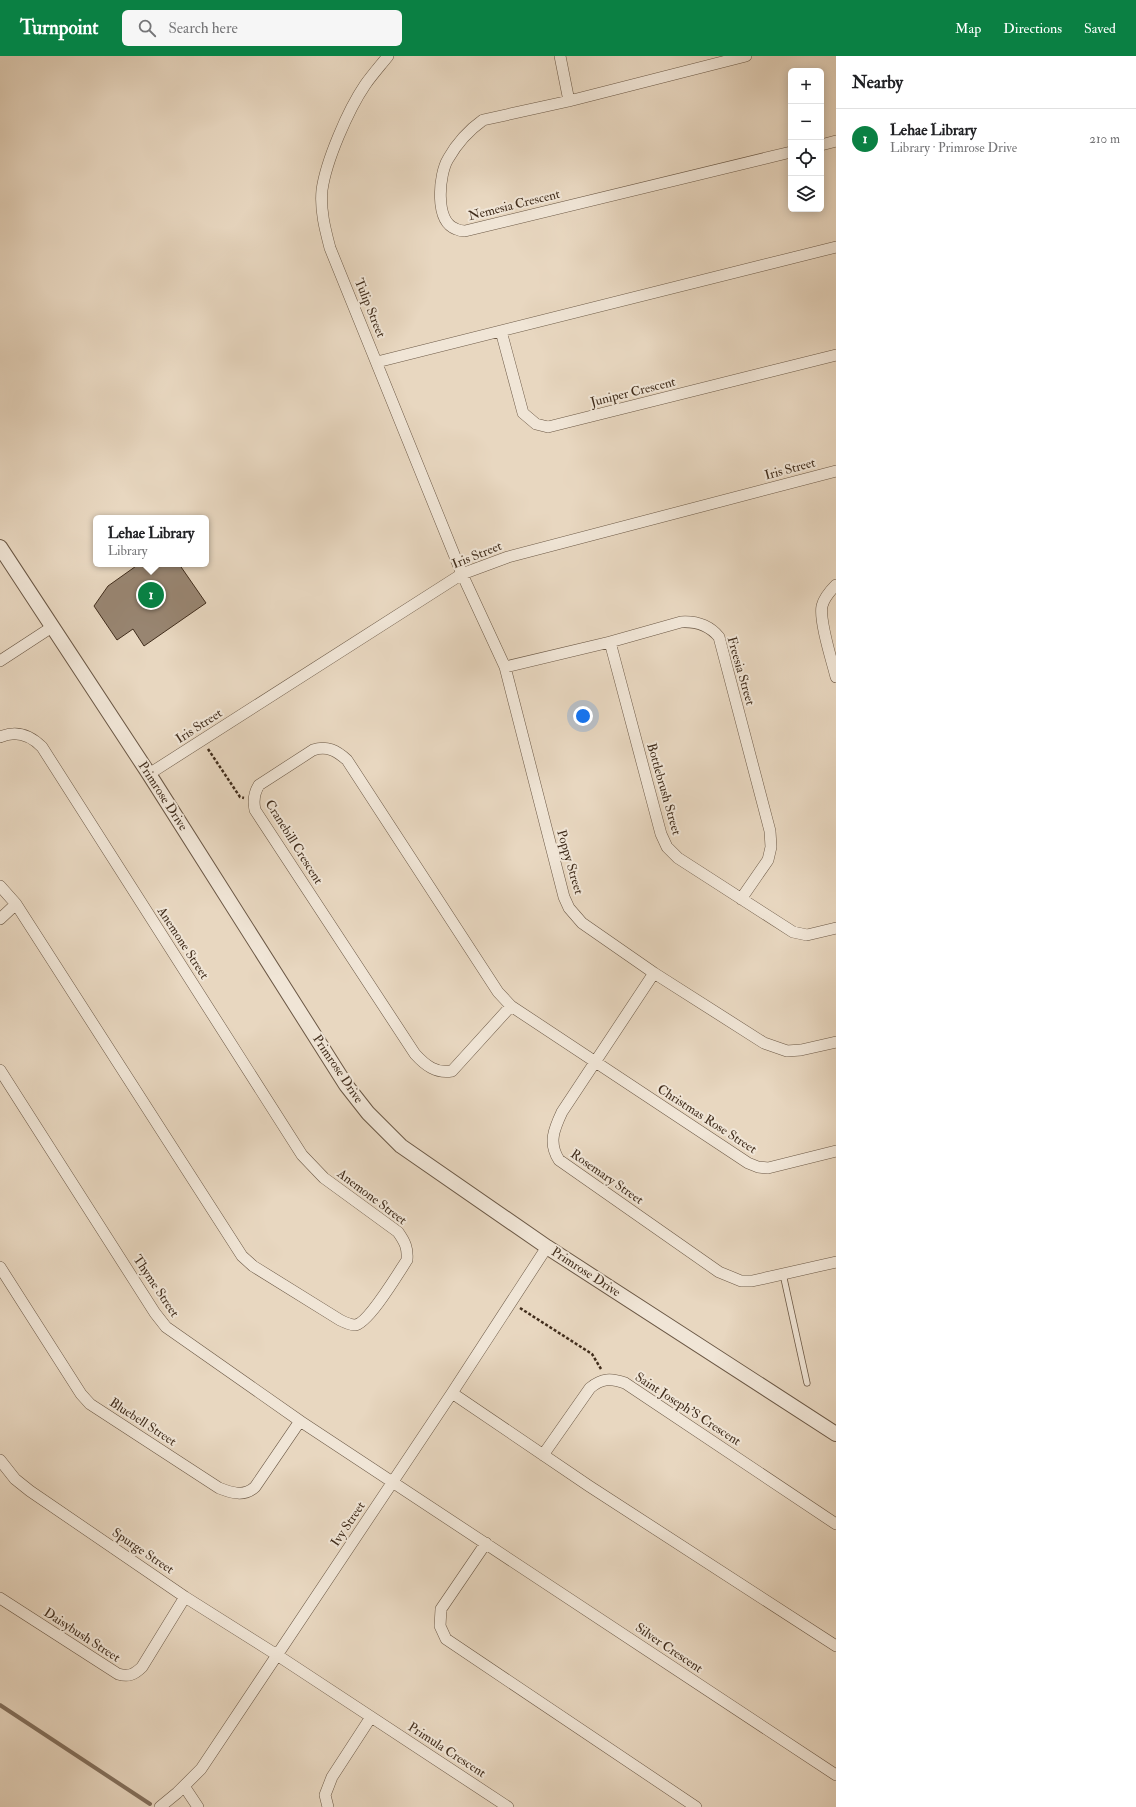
<!DOCTYPE html>
<meta charset="utf-8">
<style>
body{margin:0;font-family:"IM FELL Double Pica",serif;background:#f6f6f6;color:#202124}
.controls{position:absolute;right:12px;top:12px;display:grid;overflow:hidden;border-radius:6px;box-shadow:0 2px 10px #0003}
.controls button{width:36px;height:36px;display:grid;place-items:center;padding:0;border:0;border-bottom:1px solid #e0e0e0;background:#fff;color:#202124;font:20px sans-serif}
.you{position:absolute;left:583px;top:660px;width:14px;height:14px;margin:-10px;border:3px solid #fff;border-radius:50%;background:#1a73e8;box-shadow:0 0 0 6px #1a73e833}
.badge{display:grid;place-items:center;width:26px;height:26px;border-radius:50%;background:#0b8043;color:#fff;font-size:13px;font-weight:700}
.pin{position:absolute;translate:-50% -50%;border:2px solid #fff;box-shadow:0 1px 4px #0006}
.popup{position:absolute;left:93px;top:459px;width:116px;height:52px;box-sizing:border-box;display:grid;place-content:center;border-radius:6px;background:#fff;filter:drop-shadow(0 1px 3px #0005);font-size:13px;white-space:nowrap;color:#757577}
.popup b{font-size:15px;color:#202124}
.popup::after{content:'';position:absolute;left:50%;top:100%;margin-left:-8px;border:8px solid transparent;border-top-color:#fff}
.list{margin:0;padding:0;list-style:none}
h2{display:flex;justify-content:space-between;align-items:center;height:52px;margin:0;padding:0 16px;font-size:17px}
h2 small{font-size:13px;font-weight:400;color:#757577}
.list li{display:grid;grid-template-columns:26px 1fr auto;gap:12px;align-items:center;box-sizing:border-box;height:60px;padding:0 16px;border-top:1px solid #e0e0e0}
.list b{display:block;font-size:15px;white-space:nowrap}
.list p{margin:0;font-size:13px;white-space:nowrap;color:#757577}
.list em{font-size:13px;font-style:normal;color:#757577}
.icon{flex:none;width:22px;height:22px;fill:none;stroke:currentColor;stroke-width:2;stroke-linecap:round;stroke-linejoin:round}
.map{position:relative;flex:none;width:836px;height:1751px;overflow:hidden}
header{display:flex;align-items:center;gap:24px;box-sizing:border-box;height:56px;padding:0 20px;background:#0b8043;color:#fff}
header strong{font-size:19px}
nav{display:flex;gap:22px;margin-inline-start:auto;font-size:14px}
.search{width:280px;height:36px;background:#f6f6f6;display:flex;align-items:center;gap:10px;box-sizing:border-box;padding:0 14px;border-radius:6px;color:#757577;font-size:15px}
main{display:flex}
aside{flex:1;background:#fff}
.map>svg:first-child{display:block}
.lines{fill:none;stroke-linecap:round;stroke-linejoin:round}
.stream{stroke:#83705d;stroke-width:4}
.building{fill:#988571;stroke:#412d1c}
.service-casing{stroke:#6b5845;stroke-width:7}
.minor-casing{stroke:#6b5845;stroke-width:12}
.tertiary-casing{stroke:#6b5845;stroke-width:16}
.path{stroke:#412d1c;stroke-width:2.5;stroke-dasharray:3 2;stroke-linecap:butt}
.service{stroke:#f0e5d6;stroke-width:5.5}
.minor{stroke:#f0e5d6;stroke-width:11}
.tertiary{stroke:#f0e5d6;stroke-width:14}
.labels{text-anchor:middle;dominant-baseline:central;stroke-width:4;stroke-linejoin:round;paint-order:stroke}
.street-label{font-size:13px;fill:#412d1c;stroke:#f0e5d6}
</style>
<header>
<strong>Turnpoint</strong>
<div class="search"><svg class="icon" aria-label="search" viewBox="0 0 24 24"><circle cx="10" cy="10" r="6"/><path d="M15 15l6 6"/></svg>Search here</div>
<nav><a>Map</a><a>Directions</a><a>Saved</a></nav>
</header>
<main>
<div class="map">
<svg width="836" height="1751" viewBox="0 0 836 1751">
<rect width="100%" height="100%" fill="#e8d7c0"/>
<filter id="stains"><feTurbulence type="fractalNoise" baseFrequency=".005" numOctaves="4"/><feColorMatrix values="0 0 0 0 .2 0 0 0 0 .09 0 0 0 0 .02 0 0 0 .5 -.17"/></filter>
<radialGradient id="worn" r=".72"><stop offset=".6" stop-color="#630" stop-opacity="0"/><stop offset="1" stop-color="#630" stop-opacity=".3"/></radialGradient>
<g class="lines">
<path class="stream" d="M0 1649 150 1748"/>
</g>
<path class="building" d="M139 508H179L206 547 144 590 133 573 117 584 94 550 108 530Z"/>
<g class="lines">
<defs>
<path id="service" d="M783 1218 807 1327"/>
<path id="minor" d="M388 0C380 10 372 19 365 29 348 54 326 105 322 134 320 154 325 173 330 192L462 518 505 611 564 841 569 852 582 867 654 917 764 987 787 995 801 994 836 986
M560 0 569 45
M746 0 569 45 483 64C469 74 457 87 448 103 439 118 434 165 456 173 458 174 462 175 465 175L791 96
M821 89 836 85
M501 275 523 357 536 368 548 371 836 299
M377 306 836 191
M836 529C830 535 824 542 822 550 819 565 832 605 836 621
M610 586 661 778 667 791 678 802 793 876 807 879 836 872
M0 605 52 571
M505 611 610 586 681 566C697 565 709 569 719 581L770 775 771 791 768 804 741 843
M0 681C16 674 30 679 42 691L302 1099 324 1122 398 1176C405 1186 408 1192 407 1204 399 1216 368 1268 355 1269 350 1269 344 1266 340 1264L253 1210 242 1200 16 848 0 830
M149 718 462 518 508 501 836 415
M0 863 16 848
M654 917 562 1056C554 1073 548 1087 559 1104L719 1216 741 1225H752L836 1206
M511 950 452 1015C436 1018 425 1009 415 998L255 754C253 745 254 737 259 729L313 694C327 689 337 695 347 704L498 936 511 950 748 1107 758 1111 768 1112 836 1095
M0 1014 155 1257 166 1271 300 1365 836 1719
M0 1211 81 1338 90 1348 219 1432C232 1437 244 1441 255 1431L300 1365
M452 1337 589 1430 836 1590
M543 1399 590 1332C602 1322 611 1322 625 1327L836 1468
M0 1404 15 1423 30 1435 185 1541 277 1599 508 1751
M486 1487 441 1553 440 1570 446 1583 696 1751
M0 1542 118 1618C128 1621 134 1619 142 1611L185 1541
M184 1730 198 1751
M160 1751 177 1737 201 1713 452 1337 547 1191
M328 1751 325 1739 332 1721 371 1661"/>
<path id="tertiary" d="M0 491 149 718 346 1029 368 1057 401 1090 547 1191 836 1378"/>
</defs>
<use href="#service" class="service-casing"/>
<use href="#minor" class="minor-casing"/>
<use href="#tertiary" class="tertiary-casing"/>
<path class="path" d="M208 693 240 741 244 742
M520 1252 592 1298 601 1313"/>
<use href="#service" class="service"/>
<use href="#minor" class="minor"/>
<use href="#tertiary" class="tertiary"/>
</g>
<g class="labels">
<g class="street-label">
<text transform="translate(514 149) rotate(-14)">Nemesia Crescent</text>
<text transform="translate(370 252) rotate(68)">Tulip Street</text>
<text transform="translate(633 336) rotate(-14)">Juniper Crescent</text>
<text transform="translate(790 413) rotate(-15)">Iris Street</text>
<text transform="translate(477 499) rotate(-22)">Iris Street</text>
<text transform="translate(741 615) rotate(74)">Freesia Street</text>
<text transform="translate(199 670) rotate(-33)">Iris Street</text>
<text transform="translate(664 733) rotate(74)">Bottlebrush Street</text>
<text transform="translate(163 740) rotate(57)">Primrose Drive</text>
<text transform="translate(294 786) rotate(58)">Cranebill Crescent</text>
<text transform="translate(570 806) rotate(74)">Poppy Street</text>
<text transform="translate(183 887) rotate(57)">Anemone Street</text>
<text transform="translate(338 1013) rotate(56)">Primrose Drive</text>
<text transform="translate(707 1063) rotate(33)">Christmas Rose Street</text>
<text transform="translate(607 1121) rotate(35)">Rosemary Street</text>
<text transform="translate(372 1141) rotate(37)">Anemone Street</text>
<text transform="translate(586 1216) rotate(33)">Primrose Drive</text>
<text transform="translate(156 1230) rotate(56)">Thyme Street</text>
<text transform="translate(688 1353) rotate(33)">Saint Joseph'S Crescent</text>
<text transform="translate(143 1366) rotate(33)">Bluebell Street</text>
<text transform="translate(348 1468) rotate(-56)">Ivy Street</text>
<text transform="translate(143 1495) rotate(34)">Spurge Street</text>
<text transform="translate(82 1579) rotate(33)">Daisybush Street</text>
<text transform="translate(669 1592) rotate(34)">Silver Crescent</text>
<text transform="translate(447 1694) rotate(33)">Primula Crescent</text>
</g>
</g>
<rect width="100%" height="100%" filter="url(#stains)"/>
<rect width="100%" height="100%" fill="url(#worn)"/>
</svg>
<div class="controls">
<button>+</button>
<button>−</button>
<button><svg class="icon" aria-label="locate" viewBox="0 0 24 24"><circle cx="12" cy="12" r="6"/><path d="M12 2v4M12 18v4M2 12h4M18 12h4"/></svg></button>
<button><svg class="icon" aria-label="layers" viewBox="0 0 24 24"><path d="M12 4l9 5-9 5-9-5zM3 14l9 5 9-5"/></svg></button>
</div>
<div class="you"></div>
<div class="pin badge" style="left:151px;top:539px">1</div>
<div class="popup"><b>Lehae Library</b>Library</div>
</div>
<aside>
<h2>Nearby<small></small></h2>
<ul class="list">
<li><span class="badge">1</span><div><b>Lehae Library</b><p>Library · Primrose Drive</p></div><em>210 m</em></li>
</ul>
</aside>
</main>
